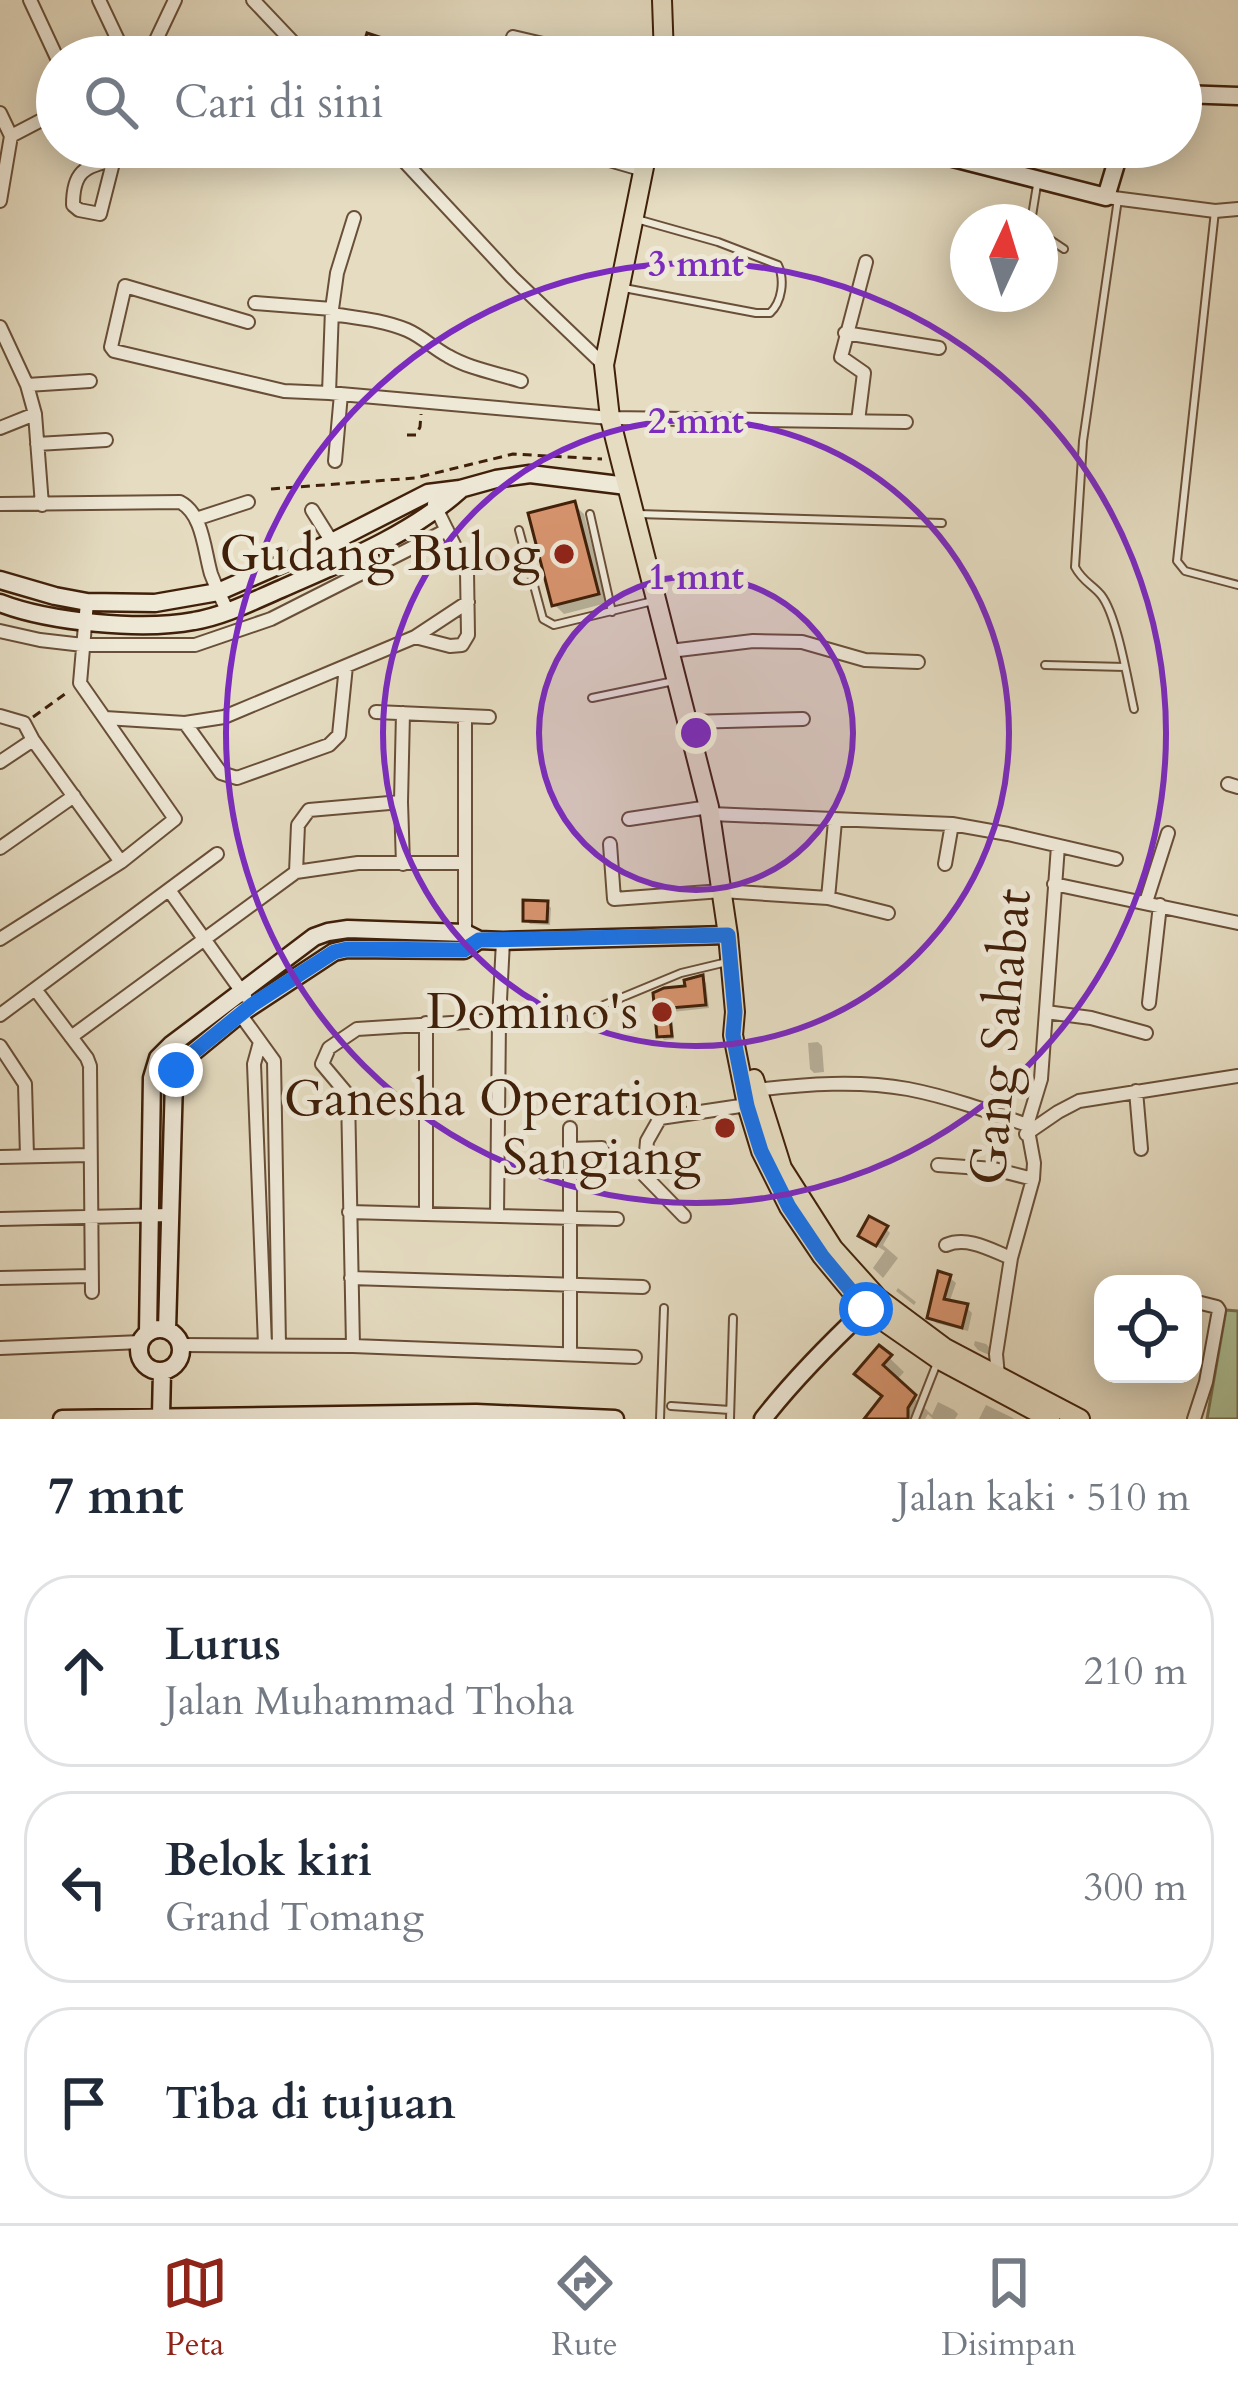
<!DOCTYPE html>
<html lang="id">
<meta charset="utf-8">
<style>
body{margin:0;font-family:Cardo,serif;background:#f6f6f7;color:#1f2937}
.controls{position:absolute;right:36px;bottom:36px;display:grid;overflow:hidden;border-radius:24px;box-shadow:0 6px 30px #0003}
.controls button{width:108px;height:108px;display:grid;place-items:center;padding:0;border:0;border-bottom:3px solid #e0e1e3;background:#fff;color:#1f2937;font:60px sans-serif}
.compass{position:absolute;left:950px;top:204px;width:108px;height:108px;border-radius:50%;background:#fff;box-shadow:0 6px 30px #0003;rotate:4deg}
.stop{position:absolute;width:36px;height:36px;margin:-27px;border:9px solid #1a73e8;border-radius:50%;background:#fff}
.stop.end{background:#1a73e8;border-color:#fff;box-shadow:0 3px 12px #0008}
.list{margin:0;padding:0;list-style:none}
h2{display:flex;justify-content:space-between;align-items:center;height:156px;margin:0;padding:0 48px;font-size:51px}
h2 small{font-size:39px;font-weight:400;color:#747a83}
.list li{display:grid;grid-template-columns:78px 1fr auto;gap:36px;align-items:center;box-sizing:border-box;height:192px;margin:0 24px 24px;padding:0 24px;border:3px solid #e0e1e3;border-radius:48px}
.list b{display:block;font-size:45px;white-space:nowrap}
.list p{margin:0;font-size:39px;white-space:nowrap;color:#747a83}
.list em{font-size:39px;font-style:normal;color:#747a83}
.icon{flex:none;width:66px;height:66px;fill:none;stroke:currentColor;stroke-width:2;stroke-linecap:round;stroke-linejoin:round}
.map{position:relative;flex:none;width:1238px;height:1419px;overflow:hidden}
.search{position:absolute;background:#fff;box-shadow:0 6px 30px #0003;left:36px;right:36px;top:36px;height:132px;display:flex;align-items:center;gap:30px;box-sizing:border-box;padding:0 42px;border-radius:66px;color:#747a83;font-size:45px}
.sheet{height:804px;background:#fff}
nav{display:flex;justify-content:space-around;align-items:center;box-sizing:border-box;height:168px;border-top:3px solid #e0e1e3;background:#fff;font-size:33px;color:#747a83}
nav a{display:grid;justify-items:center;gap:6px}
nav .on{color:#8f2418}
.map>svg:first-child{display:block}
.green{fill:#aec298;stroke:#777150;stroke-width:3}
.shadow{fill:#0003}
.building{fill:#d7946e;stroke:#402009;stroke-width:3}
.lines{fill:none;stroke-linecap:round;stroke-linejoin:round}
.lane-casing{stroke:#694f37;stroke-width:10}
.street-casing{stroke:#694f37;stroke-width:16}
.secondary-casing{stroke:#402009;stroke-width:21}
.primary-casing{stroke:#402009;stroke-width:22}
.path{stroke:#402009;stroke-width:3;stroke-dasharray:9 6;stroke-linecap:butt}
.lane{stroke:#eee8d7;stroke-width:6}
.street{stroke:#eee8d7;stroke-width:12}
.secondary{stroke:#eee8d7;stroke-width:16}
.primary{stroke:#e5dcc1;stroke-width:18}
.route{stroke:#1a73e8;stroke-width:15}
.ring{fill:none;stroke:#7b2cbf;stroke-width:6}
.poi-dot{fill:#8f2418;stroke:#eee8d7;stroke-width:4.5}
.labels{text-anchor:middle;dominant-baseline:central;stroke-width:10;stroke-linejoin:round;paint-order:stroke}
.poi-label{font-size:51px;fill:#402009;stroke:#eee8d7;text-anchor:end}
.street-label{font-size:51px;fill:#402009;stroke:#eee8d7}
.centre{fill:#7b2cbf;stroke:#eee8d7;stroke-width:6}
.ring-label{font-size:36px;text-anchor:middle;font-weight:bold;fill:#7b2cbf;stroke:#eee8d7;stroke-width:10;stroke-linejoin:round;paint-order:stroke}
</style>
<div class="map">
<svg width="1238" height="1419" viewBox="0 0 1238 1419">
<rect width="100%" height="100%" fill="#e5dcc1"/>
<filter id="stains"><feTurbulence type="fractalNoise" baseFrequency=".00167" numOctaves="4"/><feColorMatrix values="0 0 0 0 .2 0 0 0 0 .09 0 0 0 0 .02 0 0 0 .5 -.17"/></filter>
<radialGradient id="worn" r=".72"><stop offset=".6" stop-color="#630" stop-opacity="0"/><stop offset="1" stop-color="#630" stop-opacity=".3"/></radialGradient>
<path class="green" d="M1226 1310 1238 1311V1419H1207Z"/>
<path class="shadow" d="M574 505 584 514 607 603 564 614 554 604Z
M547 904 551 908 550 925 530 924 526 920Z
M702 979 706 983 709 1008 672 1012 674 1039 664 1040 660 1035 656 995 688 989Z
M818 1042 822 1046 824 1072 814 1073 810 1069 808 1043Z
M886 1229 890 1233 883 1245 898 1258 883 1278 873 1268 885 1251 866 1240Z
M950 1278 956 1283 949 1303 966 1307 972 1313 968 1331 936 1323 931 1317Z
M898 1288 916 1302 914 1305 896 1291Z
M975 1341 986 1344 990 1348 989 1355 978 1350 974 1345Z
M880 1349 904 1372 896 1381 932 1415 938 1402 954 1410 958 1414 955 1419H933L928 1414 925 1419H868L884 1398Z
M986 1405 1013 1418 1014 1419H979Z"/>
<path class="building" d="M367 33 434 55 433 57H377L361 52Z
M575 501 599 594 552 606 528 513Z
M523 900 548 901 547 922 523 921Z
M703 975 706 1005 669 1008 672 1036 657 1037 653 993 664 988 685 986 684 980Z
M869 1216 888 1226 876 1246 858 1236Z
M938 1271 951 1275 944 1299 968 1304 962 1328 927 1318Z
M879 1345 892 1355 883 1365 916 1395 908 1408V1419H864L882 1396 854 1374Z"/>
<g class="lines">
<defs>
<path id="lane" d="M578 154 640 172
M1118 199 1083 441 1075 567C1083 582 1092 584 1101 595 1117 615 1128 682 1134 709
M1215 211 1177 561 1185 571 1238 585
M1031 222 1037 185
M1040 233 1064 249
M624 288 756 313H770C782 302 785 280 778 265L718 242 640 220
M590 514 612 612
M638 514 942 523
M519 530 543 619 554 625 653 601
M1045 665 1125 667
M592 698 674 681
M577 1016 681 973 727 962
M671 1406 730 1410
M660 1419 664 1308
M730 1419 733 1318
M915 1419 937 1363"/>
<path id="street" d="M30 0 57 58
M99 0 126 57
M253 0 307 57
M513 37 599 57
M148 57 175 0
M0 113 11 136
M11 136 57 112
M391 147 512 277 604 365
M114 160C83 166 73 173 73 205L79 210 100 214 117 147
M1106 197 1215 211 1238 209
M0 201 11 136
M255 303 332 309
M332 314C358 318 383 320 407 330 423 337 433 348 448 356 470 369 497 373 521 381
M248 322 125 286 111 347 114 351 284 391 329 393 610 418 906 422
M0 327 27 385 35 414 0 428
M845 333 939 348
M27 385 90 381
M329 393 332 309 337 273 354 218
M35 414 42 505
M858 421 864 373 841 357 866 262
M37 444 106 440
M335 461 341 394
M0 504 180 502C203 514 204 550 211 574 216 587 222 600 228 612
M312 510 332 542
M196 519 248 502
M0 631 40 640 83 645H195L271 619 447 530
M415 637 450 646 462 645 468 635 467 571 434 504
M670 651 753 641 802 642 865 660 918 662
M376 712 489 717
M403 713 401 802 403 864
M0 716 24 723 33 740 121 862
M105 718 185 723 224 717 415 637 468 602
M688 722 803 719
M185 723 221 773 237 778 329 745 339 735 346 666
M0 762 33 740
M1228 784 1238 787
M711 814 952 824 1008 834 1116 859
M629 819 709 807
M610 844 614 899 722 891 828 898 888 913
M0 848 74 796
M945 864 952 824
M296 872 298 825 309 810 401 802
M1054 884 1238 923
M169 890 245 996
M828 898 835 821
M1146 902 1168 833
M465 937V716
M0 939 121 862 175 819 80 683 87 602
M35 989 87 1058 90 1066 92 1292
M1149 1003 1160 905
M1046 1012 1091 1018 1146 1033
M240 1014 274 1061 279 1345
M0 1015 217 854
M71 1037 296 872 358 863H465
M260 1042 254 1064 265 1345
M0 1046 25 1084 27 1156
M755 1090C806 1084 858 1080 908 1089 949 1097 988 1111 1027 1125
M1136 1091 1141 1149
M570 1128V1354
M1026 1134 1058 1112 1079 1101 1238 1076
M570 1149 602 1148
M0 1157 89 1155
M938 1165 994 1169 1033 1179
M349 1212 617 1219
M426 1214V1023
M497 1216 499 1020 503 941
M684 1216 644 1175 647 1141 660 1118 747 1105
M0 1219 170 1215
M946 1245C968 1236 991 1250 1011 1258
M0 1278 91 1276
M351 1278 643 1287
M1193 1301 1217 1307 1219 1310 1206 1382 1194 1419
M181 1345 353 1346 635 1357
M353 1346 348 1095 322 1064 329 1048 357 1029 499 1020
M0 1348 141 1342
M998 1376 996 1354 1011 1258 1033 1179 1034 1163 1027 1125 1041 1079 1058 846"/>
<path id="secondary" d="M1181 94 1238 96
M910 147 1106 197 1121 147
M0 580 55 596 87 602 155 603 218 592 332 542 428 493 460 489 496 479 530 474 627 486
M0 603C49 622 142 631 194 621 224 616 253 601 281 589 342 562 410 535 460 490
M139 1350a21 21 0 1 1 42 0a21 21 0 1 1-42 0Z
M167 1330 174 1080 179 1064 240 1014 334 952 347 949 464 950 479 940
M148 1333 152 1078 158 1058 171 1045 314 937 328 932 348 929 465 933 479 940 503 941 728 935
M161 1416 162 1371
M62 1419 476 1413 615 1419
M763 1419C794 1379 829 1344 866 1309"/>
<path id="primary" d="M662 0 664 57
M648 147 604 365 610 418 620 458 709 807 728 935 735 1012 733 1035 747 1105 761 1151 789 1207 822 1256 866 1309 938 1359 1050 1419
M754 1079 782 1168 833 1248 878 1298 945 1348 1080 1419"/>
</defs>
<use href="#lane" class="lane-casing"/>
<use href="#street" class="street-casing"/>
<use href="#secondary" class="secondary-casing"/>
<use href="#primary" class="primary-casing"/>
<path class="path" d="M407 435H416L420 427 421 414
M271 489 415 478 513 454 602 459
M33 717 69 691"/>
<use href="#lane" class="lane"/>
<use href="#street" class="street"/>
<use href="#secondary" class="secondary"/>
<use href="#primary" class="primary"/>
</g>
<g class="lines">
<path class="route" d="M176 1070 179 1064 252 1005 334 952 347 949 464 950 479 940 728 935 735 1012 733 1035 747 1106 761 1151 789 1207 822 1256 866 1309"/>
</g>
<circle cx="696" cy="733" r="157" fill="#7b2cbf" fill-opacity=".12"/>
<g class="ring">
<circle cx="696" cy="733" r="157"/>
<circle cx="696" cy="733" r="313"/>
<circle cx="696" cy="733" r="470"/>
</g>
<g class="poi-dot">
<circle cx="564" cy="554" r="12"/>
<circle cx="662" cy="1012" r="12"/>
<circle cx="725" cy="1128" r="12"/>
</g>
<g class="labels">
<g class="poi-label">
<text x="540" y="554">Gudang Bulog</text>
<text x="638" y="1012">Domino's</text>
<text x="701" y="1099">Ganesha Operation<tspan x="701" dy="59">Sangiang</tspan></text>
</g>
<g class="street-label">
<text transform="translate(1001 1037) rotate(-85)">Gang Sahabat</text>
</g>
</g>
<circle cx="696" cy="733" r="18" class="centre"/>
<g class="ring-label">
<text x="696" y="276">3 mnt</text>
<text x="696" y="433">2 mnt</text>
<text x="696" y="589">1 mnt</text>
</g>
<rect width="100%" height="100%" filter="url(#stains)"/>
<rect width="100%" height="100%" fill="url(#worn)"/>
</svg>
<div class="controls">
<button><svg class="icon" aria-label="locate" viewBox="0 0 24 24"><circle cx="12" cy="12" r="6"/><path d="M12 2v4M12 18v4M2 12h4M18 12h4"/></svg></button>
</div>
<svg class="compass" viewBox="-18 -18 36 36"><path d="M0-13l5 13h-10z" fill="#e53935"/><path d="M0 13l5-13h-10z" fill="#747a83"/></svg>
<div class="stop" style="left:866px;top:1309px"></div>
<div class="stop end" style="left:176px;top:1070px"></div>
<div class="search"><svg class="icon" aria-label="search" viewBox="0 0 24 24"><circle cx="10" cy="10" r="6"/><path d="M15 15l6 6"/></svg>Cari di sini</div>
</div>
<section class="sheet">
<h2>7 mnt<small>Jalan kaki · 510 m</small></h2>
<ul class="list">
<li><svg class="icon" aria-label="ahead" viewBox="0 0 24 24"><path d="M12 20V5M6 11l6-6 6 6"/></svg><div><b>Lurus</b><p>Jalan Muhammad Thoha</p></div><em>210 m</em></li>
<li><svg class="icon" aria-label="left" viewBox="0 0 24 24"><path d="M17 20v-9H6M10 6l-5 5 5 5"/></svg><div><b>Belok kiri</b><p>Grand Tomang</p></div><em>300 m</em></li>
<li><svg class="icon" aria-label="arrive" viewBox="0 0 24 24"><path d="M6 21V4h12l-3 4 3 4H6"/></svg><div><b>Tiba di tujuan</b></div></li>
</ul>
</section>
<nav>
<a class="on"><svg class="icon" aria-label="map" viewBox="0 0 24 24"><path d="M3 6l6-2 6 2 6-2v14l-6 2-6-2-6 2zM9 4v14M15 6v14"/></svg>Peta</a>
<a><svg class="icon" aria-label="directions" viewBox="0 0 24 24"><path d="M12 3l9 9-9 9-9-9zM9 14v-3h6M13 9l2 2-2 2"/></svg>Rute</a>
<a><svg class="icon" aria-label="saved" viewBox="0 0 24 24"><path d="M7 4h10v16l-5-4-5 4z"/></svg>Disimpan</a>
</nav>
